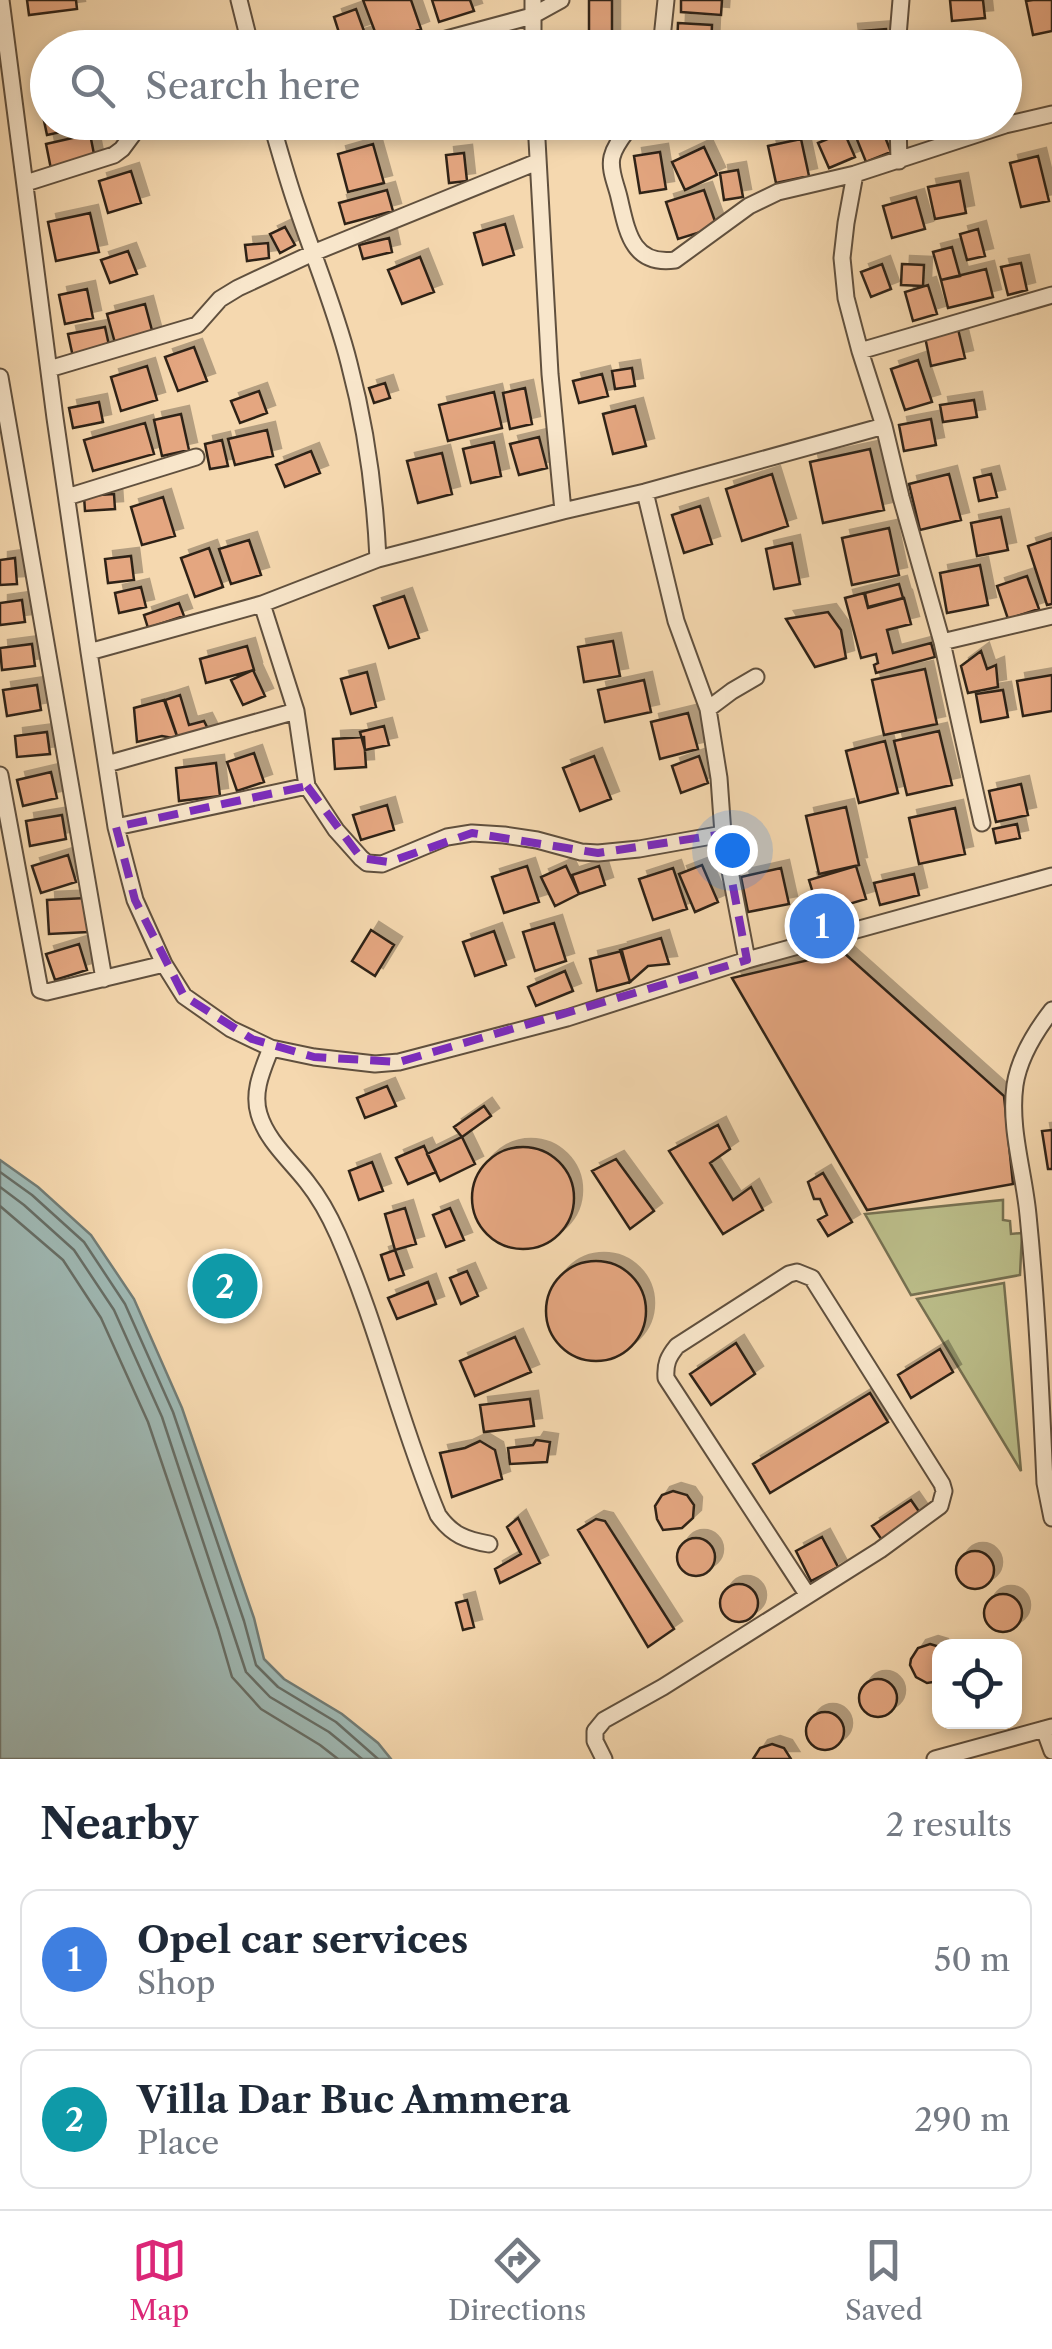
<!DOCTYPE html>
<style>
body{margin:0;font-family:"Libre Caslon Text",serif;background:#f6f6f7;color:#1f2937}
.controls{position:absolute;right:30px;bottom:30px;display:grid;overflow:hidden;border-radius:20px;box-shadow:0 5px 15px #0003}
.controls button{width:90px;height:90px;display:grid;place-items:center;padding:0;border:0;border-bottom:2px solid #e0e1e3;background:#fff;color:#1f2937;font:50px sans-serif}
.you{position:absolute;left:732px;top:850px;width:35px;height:35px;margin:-25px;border:8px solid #fff;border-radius:50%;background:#1a73e8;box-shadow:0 0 0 15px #1a73e833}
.badge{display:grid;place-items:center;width:65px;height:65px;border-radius:50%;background:#db2777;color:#fff;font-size:32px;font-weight:700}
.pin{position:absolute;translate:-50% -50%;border:5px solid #fff;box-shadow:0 2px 10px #0006}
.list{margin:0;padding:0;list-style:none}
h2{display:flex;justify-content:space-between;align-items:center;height:130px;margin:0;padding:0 40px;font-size:42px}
h2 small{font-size:32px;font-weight:400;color:#747a83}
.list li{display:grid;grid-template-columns:65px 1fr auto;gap:30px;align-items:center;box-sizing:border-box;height:140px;margin:0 20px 20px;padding:0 20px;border:2px solid #e0e1e3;border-radius:20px}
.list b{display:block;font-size:38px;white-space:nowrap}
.list p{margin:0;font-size:32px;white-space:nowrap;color:#747a83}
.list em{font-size:32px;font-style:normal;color:#747a83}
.icon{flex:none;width:55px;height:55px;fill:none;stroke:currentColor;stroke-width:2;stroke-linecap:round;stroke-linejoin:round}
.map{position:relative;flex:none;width:1052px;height:1759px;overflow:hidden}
.search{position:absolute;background:#fff;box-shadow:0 5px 15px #0003;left:30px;right:30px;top:30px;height:110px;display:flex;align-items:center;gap:25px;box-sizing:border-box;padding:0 35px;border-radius:55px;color:#747a83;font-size:38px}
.sheet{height:450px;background:#fff}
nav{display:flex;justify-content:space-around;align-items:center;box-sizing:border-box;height:140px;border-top:2px solid #e0e1e3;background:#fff;font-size:28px;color:#747a83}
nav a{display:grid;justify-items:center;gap:5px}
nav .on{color:#db2777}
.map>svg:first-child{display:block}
.green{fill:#bcbf8b;stroke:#767152;stroke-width:2.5}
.water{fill:#9fb8b3;stroke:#727c75;stroke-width:2.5}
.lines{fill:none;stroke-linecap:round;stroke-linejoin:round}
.shore{stroke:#676e66;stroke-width:2.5}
.building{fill:#e4a680;stroke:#2f2318;stroke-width:2.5;filter:url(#shadow)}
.minor-casing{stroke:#60503e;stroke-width:19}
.minor{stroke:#f8e6cb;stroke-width:15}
.marked{fill:none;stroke:#7b2cbf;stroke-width:8;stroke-dasharray:20 12;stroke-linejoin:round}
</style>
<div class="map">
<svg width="1052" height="1759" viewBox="0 0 1052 1759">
<defs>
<filter id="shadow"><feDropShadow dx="8" dy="-8" stdDeviation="0" flood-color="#0004"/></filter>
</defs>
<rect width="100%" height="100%" fill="#f5d8af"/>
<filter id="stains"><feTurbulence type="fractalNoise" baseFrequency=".002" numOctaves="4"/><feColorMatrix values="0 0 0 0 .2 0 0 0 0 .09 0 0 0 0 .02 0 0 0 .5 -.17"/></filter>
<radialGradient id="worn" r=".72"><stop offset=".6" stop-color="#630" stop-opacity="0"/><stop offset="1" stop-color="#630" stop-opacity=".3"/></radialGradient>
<path class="green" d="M1003 1200V1220L1010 1221 1011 1234 1022 1233 1020 1275 911 1295 865 1214Z
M1004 1283 1021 1471 917 1299Z"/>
<path class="water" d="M0 1160 38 1187 91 1235 134 1299 182 1408 254 1618 264 1659 284 1679 342 1714 378 1743 391 1759H0Z"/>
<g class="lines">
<path class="shore" d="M0 1172 32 1195 84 1242 125 1304 173 1412 244 1621 256 1665 278 1687 336 1722 378 1759
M0 1187 24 1205 74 1250 114 1310 162 1417 246 1672 270 1697 329 1732 362 1759
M0 1206 63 1260 101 1318 148 1422 218 1629 232 1677 261 1709 320 1745 338 1759"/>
</g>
<path class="building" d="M27 0H76L77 9 29 15Z
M363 0H411L421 29 380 45Z
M432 0H470L474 11 439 22Z
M589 0H612V44H589Z
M681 0H722L721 15 681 12Z
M950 0H983L985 18 952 21Z
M1033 0H1052V31L1033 35 1026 1Z
M356 9 364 31 341 39 334 17Z
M678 23 712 25 711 48H677Z
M886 29 888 48H852L850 32Z
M369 33 373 48H350L347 40Z
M48 100V122H93L94 125 47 135 40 102Z
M881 127 891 152 866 162 856 137Z
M844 132 855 157 829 168 818 143Z
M90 134 95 159 51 169 46 144Z
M801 139 809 176 776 183 768 146Z
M373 144 384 183 348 192 338 154Z
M704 147 717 175 685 190 672 162Z
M660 152 666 189 640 193 634 156Z
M464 153 467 181 449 183 446 155Z
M1038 156 1049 201 1021 207 1010 163Z
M738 170 743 197 724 200 720 173Z
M131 171 141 203 108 213 99 181Z
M960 181 966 213 935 219 928 187Z
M387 190 393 211 345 224 339 203Z
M704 190 717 227 678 239 666 202Z
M916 197 925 229 892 238 883 206Z
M90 213 99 252 56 261 48 222Z
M505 224 514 255 483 265 474 233Z
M285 227 295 245 280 253 270 234Z
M978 229 985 256 967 260 960 234Z
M389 238 392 252 363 259 359 245Z
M268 243 269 258 247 261 245 245Z
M952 247 960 276 941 280 933 252Z
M128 251 137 274 110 283 101 260Z
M420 257 434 292 402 304 388 270Z
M1021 263 1027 290 1008 295 1001 267Z
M882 264 891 289 871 297 861 272Z
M902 264 924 265 923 286 901 285Z
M986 269 993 297 948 308 941 280Z
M928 285 937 314 913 321 905 292Z
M87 289 93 318 65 324 59 295Z
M145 304 153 334 115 343 107 314Z
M105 327 110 350 73 357 68 334Z
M958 329 965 358 931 366 925 337Z
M194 347 207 381 178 391 165 357Z
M918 360 932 402 905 410 891 369Z
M147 366 157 400 121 411 111 377Z
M632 368 635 386 615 389 612 371Z
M602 374 608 396 579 403 573 381Z
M385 383 390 398 374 403 369 388Z
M525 388 532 424 510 429 503 393Z
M259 391 267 413 240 423 231 401Z
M494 392 502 428 448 441 439 405Z
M974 400 977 417 943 422 940 405Z
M99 402 103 422 73 428 69 408Z
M635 406 646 446 613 454 603 414Z
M181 414 189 450 162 456 154 420Z
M931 419 936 445 904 451 899 425Z
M145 423 154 454 93 471 84 440Z
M267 430 273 456 235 465 228 439Z
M539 437 547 468 519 475 510 444Z
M222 440 228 466 210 469 205 444Z
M494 442 501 476 471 483 463 449Z
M870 449 884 510 823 523 810 462Z
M311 451 320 473 285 487 276 465Z
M442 453 452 494 418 503 407 461Z
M772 474 788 526 742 541 726 489Z
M949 474 961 520 920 530 909 484Z
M991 474 997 497 979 501 974 478Z
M114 494 115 509 85 511 84 496Z
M163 497 175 536 142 545 131 507Z
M700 506 712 544 684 553 672 515Z
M1001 517 1008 550 977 556 971 523Z
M889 528 899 575 852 585 842 538Z
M1052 538V604L1047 605 1028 546Z
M249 540 261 575 231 584 219 549Z
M792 543 800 584 774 589 766 549Z
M209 548 223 587 195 597 181 558Z
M131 556 134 580 108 583 105 559Z
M15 558 17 584 0 585V560Z
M980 565 988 605 947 613 940 573Z
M1027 576 1039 609 1008 619 997 586Z
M899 584 903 598 868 607 865 593Z
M141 587 146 607 119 613 115 593Z
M864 593 868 608 904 598 911 624 887 630 893 653 931 643 935 657 876 673 874 665 878 663 876 654 861 658 845 598Z
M404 596 419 638 389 648 374 606Z
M22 600 25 622 0 625V603Z
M179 603 184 616 148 628 144 615Z
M828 612 841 630 846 658 815 667 786 619Z
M613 641 620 676 584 682 578 647Z
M32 644 35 666 2 670 0 648Z
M247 646 254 670 206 683 200 659Z
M981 651 987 669 996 665 998 687 968 693 961 666Z
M925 669 937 724 884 735 872 680Z
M253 670 265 696 243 705 231 680Z
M367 672 376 707 351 714 341 679Z
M1052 675V711L1023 716 1017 681Z
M644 680 651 712 605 722 598 690Z
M37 685 41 710 7 716 3 690Z
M1003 690 1008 717 981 722 976 694Z
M180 695 189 725 204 721 209 731 178 739 165 700Z
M164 700 178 739 162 736 137 742 134 708Z
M688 713 698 749 660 759 651 722Z
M384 726 389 745 365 750 360 732Z
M939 731 952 785 907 795 894 741Z
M47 732 50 754 17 757 15 736Z
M364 737 366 767 335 769 333 739Z
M885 741 898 793 859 803 846 751Z
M254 753 264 782 237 791 227 762Z
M594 756 611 799 580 811 563 768Z
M699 756 708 783 681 793 672 766Z
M216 763 220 796 179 801 176 768Z
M51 772 57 798 23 806 17 780Z
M1021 784 1028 815 996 822 989 791Z
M387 805 394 830 361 840 353 815Z
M846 807 859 865 819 874 806 816Z
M955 808 965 854 919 864 909 818Z
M62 815 66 839 30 846 26 821Z
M1017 824 1020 838 996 843 993 829Z
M68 855 76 882 41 893 32 866Z
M702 865 718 902 695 912 679 874Z
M527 866 539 902 504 913 492 877Z
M566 866 579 894 555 906 541 877Z
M599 866 605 885 579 894 572 875Z
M856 866 866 899 819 913 809 880Z
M673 868 687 909 653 920 639 879Z
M781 868 789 904 748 912 741 877Z
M914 874 919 895 880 905 874 883Z
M86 898 88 932 49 934 47 900Z
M554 923 566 961 535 971 523 932Z
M371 930 394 945 375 976 352 961Z
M494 931 506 965 475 976 463 942Z
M661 938 669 964 648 966 630 982 620 950Z
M79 944 87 970 55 980 46 954Z
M622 951 630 982 597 991 590 959Z
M843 952 1004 1096 1013 1184 867 1210 732 978Z
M565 971 573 991 536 1006 528 987Z
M387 1086 396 1106 365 1118 357 1098Z
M484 1106 491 1116 462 1137 454 1127Z
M718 1125 730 1149 710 1163 733 1200 751 1187 763 1210 723 1234 669 1151Z
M1052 1130V1169H1048L1042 1131Z
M462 1137 475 1164 440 1181 427 1154Z
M424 1146 436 1172 408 1184 396 1158Z
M472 1198a51 51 0 1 1 102 0a51 51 0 1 1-102 0Z
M616 1159 654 1211 630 1229 592 1171Z
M372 1162 383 1191 359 1200 349 1171Z
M823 1173 852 1222 828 1236 818 1220 827 1215 820 1199H814L808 1182Z
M405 1208 416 1244 395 1250 385 1214Z
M450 1208 464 1240 446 1247 433 1215Z
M395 1250 404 1275 389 1280 381 1255Z
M546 1311a50 50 0 1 1 100 0a50 50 0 1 1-100 0Z
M467 1271 478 1296 461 1304 450 1278Z
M428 1282 436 1304 397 1319 388 1298Z
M515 1337 531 1372 475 1396 460 1361Z
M736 1343 755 1374 711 1405 690 1374Z
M940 1349 953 1372 911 1398 898 1375Z
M870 1393 888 1422 770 1493 753 1464Z
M530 1399 534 1426 484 1432 480 1405Z
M536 1440 550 1442 547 1462 510 1464 508 1448 533 1445Z
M480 1441 495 1450 502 1479 452 1497 440 1453 465 1448Z
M673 1491 687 1495 694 1505 693 1518 682 1528 663 1530 657 1519 655 1506 662 1495Z
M911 1500 920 1513 882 1540 872 1526Z
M518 1518 540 1563 500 1583 495 1569 521 1554 507 1527Z
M596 1519 605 1521 674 1629 648 1647 578 1530Z
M822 1537 838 1567 811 1581 796 1551Z
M677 1557a19 19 0 1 1 38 0a19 19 0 1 1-38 0Z
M956 1570a19 19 0 1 1 38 0a19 19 0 1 1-38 0Z
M720 1603a19 19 0 1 1 38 0a19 19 0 1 1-38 0Z
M984 1613a19 19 0 1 1 38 0a19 19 0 1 1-38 0Z
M467 1600 474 1627 463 1630 456 1603Z
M930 1644 940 1647V1681L927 1683 916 1677 910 1665 911 1659 918 1648Z
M859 1698a19 19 0 1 1 38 0a19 19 0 1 1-38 0Z
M806 1731a19 19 0 1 1 38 0a19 19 0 1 1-38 0Z
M772 1744 784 1748 791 1759H753L760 1748Z"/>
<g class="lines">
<defs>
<path id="minor" d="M1 0 55 418 89 652 116 827 135 900 164 964 184 996 231 1029 271 1048 314 1057 375 1064 399 1062 567 1018 747 960 1052 876
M239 0 251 48
M413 48 532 16 561 0
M533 48V0
M661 48 666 0
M897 48 901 0
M271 122C280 152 288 182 298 210 315 261 336 311 349 363 366 427 375 493 378 559
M536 122 550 374 563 511
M633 122C626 133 615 144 612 157 609 170 616 184 619 197 627 230 631 266 675 260L749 206 778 192 855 174 1005 125 1052 114
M898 122 899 161
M855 174 846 223 842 258 846 298 860 351 884 426 901 497 942 642 982 823
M26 183 114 155 122 149 142 122
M860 351 1052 295
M49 369 197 325 220 299 238 288 313 253 537 162
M0 377 104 979
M645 492 676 621 708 709 719 778 723 834 747 960
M67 497 196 457
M262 604 296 711 307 786 336 830 361 858 367 863 382 864 447 837 472 833 504 835 537 840 581 852 598 853 639 849 723 834
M942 642 1052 616
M89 652 262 604 378 559 563 511 645 492 884 426
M708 709 732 691 756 677
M107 764 296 711
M0 775 40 990 47 992 164 964
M116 827 307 786
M1052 1010C1035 1032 1019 1058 1015 1085 1009 1128 1024 1172 1028 1215 1037 1304 1041 1394 1045 1483L1052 1518
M271 1048C263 1069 252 1091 259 1114 267 1141 290 1160 307 1182 319 1197 330 1217 338 1235 378 1326 400 1424 438 1515 452 1535 466 1540 489 1544
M1044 1729 1052 1751
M604 1759 595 1741V1731L604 1720 663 1687 880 1550 940 1506 944 1491 942 1484 812 1278 797 1272 789 1274 677 1346C668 1357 665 1364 666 1378L807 1594
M935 1759 1052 1727"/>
</defs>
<use href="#minor" class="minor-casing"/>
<use href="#minor" class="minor"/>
</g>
<path class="marked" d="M307 786 361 858 389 862 472 833 598 853 723 834 747 960 399 1062 314 1057 252 1039 184 996 135 900 116 827Z"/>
<rect width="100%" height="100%" filter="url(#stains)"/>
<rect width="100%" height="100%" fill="url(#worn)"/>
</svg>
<div class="controls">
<button><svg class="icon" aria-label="locate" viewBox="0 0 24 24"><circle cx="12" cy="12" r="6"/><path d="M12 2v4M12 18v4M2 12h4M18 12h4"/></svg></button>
</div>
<div class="you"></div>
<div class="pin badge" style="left:822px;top:926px;background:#3f7fe0">1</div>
<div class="pin badge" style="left:225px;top:1286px;background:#0f9aa8">2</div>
<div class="search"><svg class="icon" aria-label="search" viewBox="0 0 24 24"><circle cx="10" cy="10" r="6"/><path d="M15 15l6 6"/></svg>Search here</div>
</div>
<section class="sheet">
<h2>Nearby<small>2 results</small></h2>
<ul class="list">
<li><span class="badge" style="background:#3f7fe0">1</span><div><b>Opel car services</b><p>Shop</p></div><em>50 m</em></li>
<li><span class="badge" style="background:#0f9aa8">2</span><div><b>Villa Dar Buc Ammera</b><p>Place</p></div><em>290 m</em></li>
</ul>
</section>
<nav>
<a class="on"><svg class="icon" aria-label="map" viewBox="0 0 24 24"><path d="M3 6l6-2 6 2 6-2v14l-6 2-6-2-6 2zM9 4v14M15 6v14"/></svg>Map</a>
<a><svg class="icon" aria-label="directions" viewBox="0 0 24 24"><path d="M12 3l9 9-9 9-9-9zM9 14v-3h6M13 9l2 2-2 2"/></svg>Directions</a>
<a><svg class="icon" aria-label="saved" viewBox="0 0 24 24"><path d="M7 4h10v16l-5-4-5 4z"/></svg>Saved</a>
</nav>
